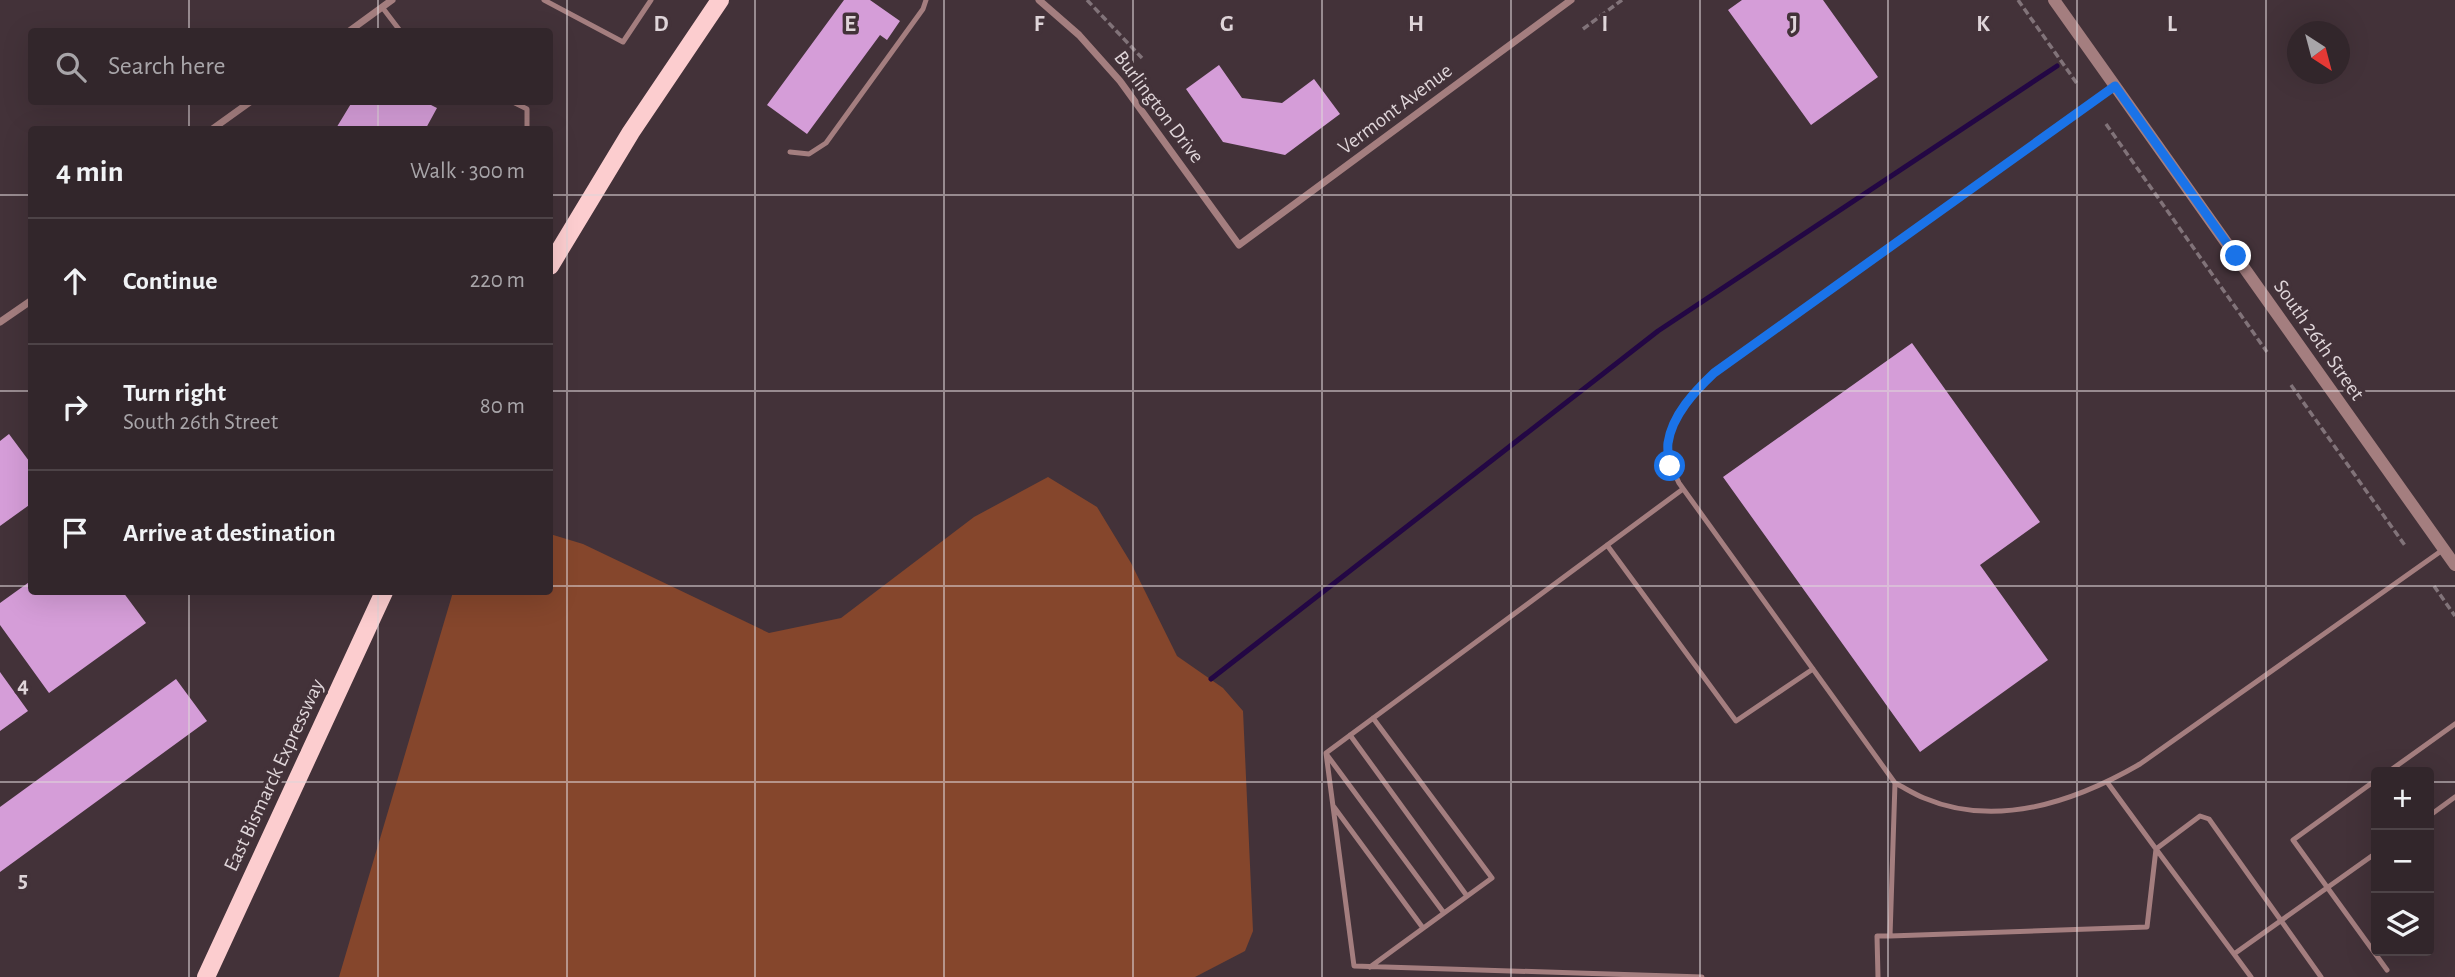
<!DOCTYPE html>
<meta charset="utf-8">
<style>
body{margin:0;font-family:"Alegreya Sans",sans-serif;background:#3a2e33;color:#f1f3f6}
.controls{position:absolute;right:21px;bottom:21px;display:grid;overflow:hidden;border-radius:7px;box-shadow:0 7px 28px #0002}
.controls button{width:63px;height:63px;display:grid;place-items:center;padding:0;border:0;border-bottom:2px solid #4d4347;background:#32262b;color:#f1f3f6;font:35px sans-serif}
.compass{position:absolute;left:2287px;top:21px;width:63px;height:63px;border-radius:50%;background:#32262b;box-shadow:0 7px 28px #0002;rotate:144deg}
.stop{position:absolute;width:21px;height:21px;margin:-16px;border:5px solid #1a73e8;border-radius:50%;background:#fff}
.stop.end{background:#1a73e8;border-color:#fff;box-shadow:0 2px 7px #0008}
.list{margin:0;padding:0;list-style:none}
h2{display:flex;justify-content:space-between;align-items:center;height:91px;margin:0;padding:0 28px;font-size:30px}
h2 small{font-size:23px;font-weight:400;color:#a8a5a9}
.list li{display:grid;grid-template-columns:46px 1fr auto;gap:21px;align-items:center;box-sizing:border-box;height:126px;padding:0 28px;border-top:2px solid #4d4347}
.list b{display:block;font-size:26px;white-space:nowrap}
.list p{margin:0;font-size:23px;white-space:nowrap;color:#a8a5a9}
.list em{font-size:23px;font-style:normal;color:#a8a5a9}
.icon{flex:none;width:38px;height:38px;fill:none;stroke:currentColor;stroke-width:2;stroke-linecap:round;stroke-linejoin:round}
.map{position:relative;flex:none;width:2455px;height:977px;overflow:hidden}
.search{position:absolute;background:#32262b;box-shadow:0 7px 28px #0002;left:28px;top:28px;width:525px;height:77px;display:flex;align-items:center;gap:18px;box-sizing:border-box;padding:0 24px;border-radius:7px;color:#a8a5a9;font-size:26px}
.panel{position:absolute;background:#32262b;box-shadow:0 7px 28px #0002;left:28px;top:126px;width:525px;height:469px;border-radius:7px}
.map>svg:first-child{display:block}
.green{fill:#85462c}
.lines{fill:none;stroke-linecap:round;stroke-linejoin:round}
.stream{stroke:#230744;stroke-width:5}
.building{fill:#d59dd8}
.path{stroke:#817379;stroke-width:3.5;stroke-dasharray:7 3.5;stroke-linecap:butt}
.service{stroke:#a47e7f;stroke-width:5}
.minor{stroke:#a47e7f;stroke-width:7}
.tertiary{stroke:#a47e7f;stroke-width:12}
.primary{stroke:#fccdcf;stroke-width:18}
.route{stroke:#1a73e8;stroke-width:9}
.grid{fill:none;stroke:#dfd5d9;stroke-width:2;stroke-opacity:0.55}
.labels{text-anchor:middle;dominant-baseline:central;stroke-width:7;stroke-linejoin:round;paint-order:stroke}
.street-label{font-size:21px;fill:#dfd5d9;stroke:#433239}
.grid-label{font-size:23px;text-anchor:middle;font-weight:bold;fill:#dfd5d9;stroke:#433239;stroke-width:7;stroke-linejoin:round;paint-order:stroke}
</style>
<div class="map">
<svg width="2455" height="977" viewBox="0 0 2455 977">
<rect width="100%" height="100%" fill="#433239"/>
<path class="green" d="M1048 477 1097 507 1131 563 1177 656 1223 688 1243 711 1253 931 1245 951 1195 977H339L453 592H550V534L583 544 769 633 841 618 974 517Z"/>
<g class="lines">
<path class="stream" d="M1211 679 1658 331 2057 66"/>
</g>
<path class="building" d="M844 0H870L900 21 887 40 880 35 807 134 767 105Z
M1742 0H1823L1878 77 1811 125 1728 10Z
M1219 65 1242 98 1282 103 1314 79 1340 114 1285 155 1223 142 1186 89Z
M352 102H425L437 108 425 130H335Z
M1912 343 2040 522 1980 565 2048 660 1920 752 1723 477Z
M9 434 32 465V503L0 526V441Z
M32 580V592H123L146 623 49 693 0 625V603Z
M0 672 28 711 0 731Z
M176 679 207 721 0 872V807Z"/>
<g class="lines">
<path class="path" d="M1087 0 1142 58
M2018 0 2078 85
M1583 29 1622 0
M2106 124 2267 352
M2291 385 2406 547
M2434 586 2455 616"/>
<path class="service" d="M544 0 623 42 651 0
M382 7 401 32
M2114 87 1714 373C1681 405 1654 436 1679 483L1895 783C1905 788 1914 794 1924 798 1997 829 2076 801 2140 764L2444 549
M513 102 527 109V130
M790 152 809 154 826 143 923 9 926 0
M1683 489 1326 753 1354 966 1702 977
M1607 545 1736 721 1813 669
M1350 735 1467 896
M1327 755 1444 913
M2388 772 2455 724
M2376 780 2293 840 2387 970
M1895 783 1890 936 2147 927 2156 849 2107 782
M1334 807 1423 928
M2429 816 2455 797
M2234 954 2156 849 2200 816 2209 819 2321 977
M1370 967 1492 878 1373 718
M1878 977 1877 936H1890
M2251 977 2234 954 2376 853"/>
<path class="minor" d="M1039 0 1079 35 1120 81 1239 245 1571 0
M348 32 392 0
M211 130 250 102
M0 322 32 300"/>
<path class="tertiary" d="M2054 0 2455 565"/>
<path class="primary" d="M550 266 631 132 720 0
M206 977 384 592"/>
</g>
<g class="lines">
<path class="route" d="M1670 466C1669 459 1667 450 1668 443 1672 415 1695 391 1714 373L2115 86 2236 256"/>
</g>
<path class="grid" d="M189 0V32M378 0V32M567 0V977M755 0V977M944 0V977M1133 0V977M1322 0V977M1511 0V977M1700 0V977M1888 0V977M2077 0V977M2266 0V977M189 102V130M378 102V130M0 195H32M550 195H2455M0 391H32M550 391H2455M0 586H32M550 586H2455M189 592V977M378 592V977M0 782H2376M2429 782H2455"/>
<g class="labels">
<g class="street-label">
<text transform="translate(1159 107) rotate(53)">Burlington Drive</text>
<text transform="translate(1395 109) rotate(-37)">Vermont Avenue</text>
<text transform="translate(2319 340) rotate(55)">South 26th Street</text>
<text transform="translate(274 775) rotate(-65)">East Bismarck Expressway</text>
</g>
</g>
<g class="grid-label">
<text x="661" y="31">D</text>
<text x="850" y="31">E</text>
<text x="1039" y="31">F</text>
<text x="1227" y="31">G</text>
<text x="1416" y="31">H</text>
<text x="1605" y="31">I</text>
<text x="1794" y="31">J</text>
<text x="1983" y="31">K</text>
<text x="2172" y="31">L</text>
<text x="23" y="692">4</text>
<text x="23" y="887">5</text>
</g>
</svg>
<div class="controls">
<button>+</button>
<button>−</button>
<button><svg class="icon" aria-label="layers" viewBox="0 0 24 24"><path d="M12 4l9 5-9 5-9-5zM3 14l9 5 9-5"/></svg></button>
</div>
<svg class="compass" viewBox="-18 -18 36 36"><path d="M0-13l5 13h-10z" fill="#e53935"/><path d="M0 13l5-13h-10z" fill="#a8a5a9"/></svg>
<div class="stop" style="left:1670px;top:466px"></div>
<div class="stop end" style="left:2236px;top:256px"></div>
<div class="search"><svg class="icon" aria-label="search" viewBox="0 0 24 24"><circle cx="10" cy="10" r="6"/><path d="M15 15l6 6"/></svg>Search here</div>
<section class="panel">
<h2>4 min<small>Walk · 300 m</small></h2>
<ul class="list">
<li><svg class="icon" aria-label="ahead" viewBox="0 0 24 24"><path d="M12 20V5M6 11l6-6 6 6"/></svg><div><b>Continue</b></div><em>220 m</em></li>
<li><svg class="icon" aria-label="right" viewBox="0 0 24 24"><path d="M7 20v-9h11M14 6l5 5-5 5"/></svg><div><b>Turn right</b><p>South 26th Street</p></div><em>80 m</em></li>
<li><svg class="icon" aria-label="arrive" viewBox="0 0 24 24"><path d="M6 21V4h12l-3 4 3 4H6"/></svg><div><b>Arrive at destination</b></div></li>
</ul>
</section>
</div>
